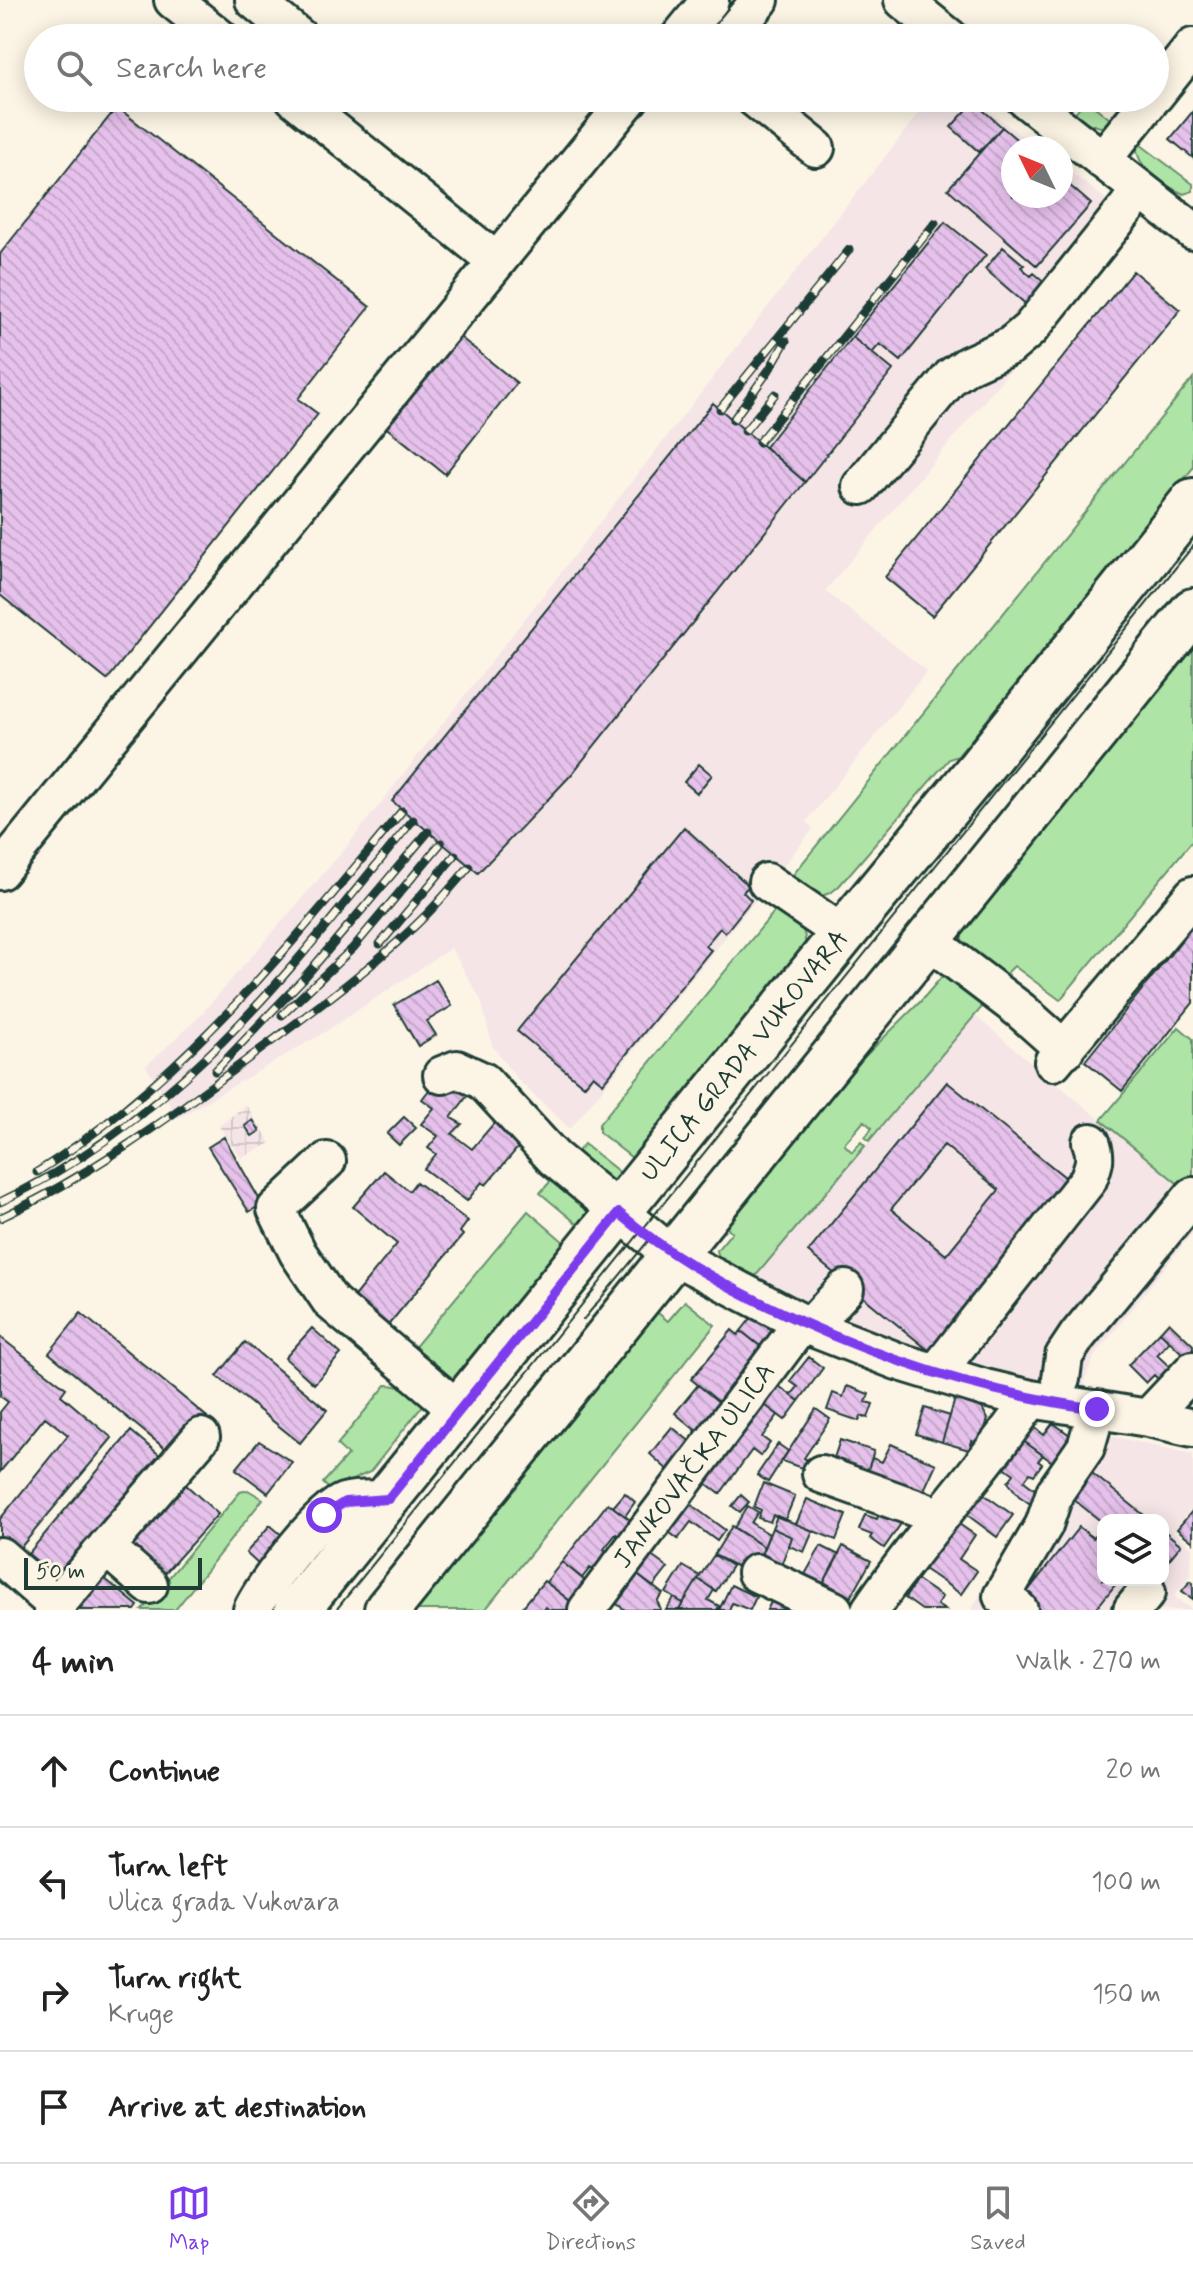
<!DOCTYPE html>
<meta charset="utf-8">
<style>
body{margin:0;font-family:Mynerve,sans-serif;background:#f2f2f2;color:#222}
.controls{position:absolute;right:24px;bottom:24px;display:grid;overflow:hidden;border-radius:16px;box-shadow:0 4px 20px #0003}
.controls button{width:72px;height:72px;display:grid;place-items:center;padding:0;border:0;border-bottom:2px solid #e0e0e0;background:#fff;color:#222;font:40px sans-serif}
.compass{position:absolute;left:1001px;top:136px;width:72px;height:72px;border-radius:50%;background:#fff;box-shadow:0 4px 20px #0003;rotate:313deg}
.scale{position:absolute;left:24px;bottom:20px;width:178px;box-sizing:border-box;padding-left:8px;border:4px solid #1f3d34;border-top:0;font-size:22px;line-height:28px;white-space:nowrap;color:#1f3d34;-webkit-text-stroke:6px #fcf5e5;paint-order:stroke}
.stop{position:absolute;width:24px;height:24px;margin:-18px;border:6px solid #7c3aed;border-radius:50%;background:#fff}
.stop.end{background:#7c3aed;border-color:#fff;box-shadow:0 2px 8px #0008}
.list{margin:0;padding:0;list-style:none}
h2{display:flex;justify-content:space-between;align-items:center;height:104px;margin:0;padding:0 32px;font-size:34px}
h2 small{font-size:26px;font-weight:400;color:#767676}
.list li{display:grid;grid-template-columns:52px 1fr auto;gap:24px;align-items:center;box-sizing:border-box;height:112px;padding:0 32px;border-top:2px solid #e0e0e0}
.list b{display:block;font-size:30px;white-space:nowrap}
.list p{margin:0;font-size:26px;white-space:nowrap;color:#767676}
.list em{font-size:26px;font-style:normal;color:#767676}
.icon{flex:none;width:44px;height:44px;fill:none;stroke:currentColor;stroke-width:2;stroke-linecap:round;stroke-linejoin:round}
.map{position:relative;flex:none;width:1193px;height:1610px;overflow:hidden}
.search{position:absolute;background:#fff;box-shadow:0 4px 20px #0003;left:24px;right:24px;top:24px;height:88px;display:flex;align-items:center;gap:20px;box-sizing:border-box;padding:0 28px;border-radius:44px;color:#767676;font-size:30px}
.sheet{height:552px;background:#fff}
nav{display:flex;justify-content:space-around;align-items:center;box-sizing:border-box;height:112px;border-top:2px solid #e0e0e0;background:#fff;font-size:22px;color:#767676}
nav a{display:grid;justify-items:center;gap:4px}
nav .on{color:#7c3aed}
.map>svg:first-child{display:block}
.built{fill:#f5e5e7;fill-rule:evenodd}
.industrial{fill:url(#industrial-grid)}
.green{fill:#afe4a7;stroke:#67906e;stroke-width:2}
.building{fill:url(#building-back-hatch);stroke:#1f3d34;stroke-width:2;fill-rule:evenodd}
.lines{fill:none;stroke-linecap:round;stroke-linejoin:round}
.minor-casing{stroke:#1f3d34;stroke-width:42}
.major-casing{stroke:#1f3d34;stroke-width:50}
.minor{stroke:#fcf5e5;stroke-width:36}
.major{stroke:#fcf5e5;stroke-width:44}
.tram{stroke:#1f3d34;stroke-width:2}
.rail-casing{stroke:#1f3d34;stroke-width:9}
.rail{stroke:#fcf5e5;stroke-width:6;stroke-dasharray:18;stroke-linecap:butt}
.route{stroke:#7c3aed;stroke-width:10}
.labels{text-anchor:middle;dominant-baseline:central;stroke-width:6;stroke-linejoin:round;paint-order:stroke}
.street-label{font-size:26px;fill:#1f3d34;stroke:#fcf5e5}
</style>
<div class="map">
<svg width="1193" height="1610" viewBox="0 0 1193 1610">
<defs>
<pattern id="industrial-grid" width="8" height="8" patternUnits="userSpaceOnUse" patternTransform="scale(2)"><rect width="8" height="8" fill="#f5e5e7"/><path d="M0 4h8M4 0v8" fill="none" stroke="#d2c5c7"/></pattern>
<pattern id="building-back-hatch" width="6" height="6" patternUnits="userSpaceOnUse" patternTransform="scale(2)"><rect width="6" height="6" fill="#e6c1eb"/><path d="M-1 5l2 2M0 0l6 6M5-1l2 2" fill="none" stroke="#c5a7ca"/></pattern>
</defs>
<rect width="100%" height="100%" fill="#fcf5e5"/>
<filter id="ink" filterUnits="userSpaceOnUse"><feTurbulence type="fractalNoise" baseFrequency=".0125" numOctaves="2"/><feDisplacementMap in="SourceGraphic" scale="16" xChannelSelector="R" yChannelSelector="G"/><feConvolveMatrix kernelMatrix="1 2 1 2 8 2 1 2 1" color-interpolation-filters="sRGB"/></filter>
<g filter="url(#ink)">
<path class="built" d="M931 98H972L1038 148H1013V196H1061V165L1135 221 825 591 927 671 807 821 813 829 570 1129 516 1078 492 1045 481 1000 451 948 325 1032 178 1118 146 1066 198 1018 345 849Z
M975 1016 1188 1192 1193 1186V1232L1094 1357 1084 1382 1090 1395 959 1368 800 1310 754 1278Z
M1079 1429 1193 1454V1506L1173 1531 1192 1547 1191 1575 1174 1596 1192 1610H971ZM1103 1520H1163V1580H1103Z"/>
<path class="industrial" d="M246 1105 271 1143 241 1158 219 1126Z"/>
<path class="green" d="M1075 98H1084L1115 123 1100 127 1071 118 1082 104Z
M1137 142 1193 184V191L1184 194C1163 185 1133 167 1137 142Z
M1193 378V468L958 756 949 759 839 886C821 904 806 894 788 881Z
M1193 640V840L1060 1000 1014 966 1007 973 1009 975 869 1141 865 1138 872 1128 864 1121 844 1144 852 1152 861 1142 865 1146 754 1278 719 1259 717 1250 732 1232 724 1225 843 1078 920 1002 965 950 960 931Z
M774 912H786C799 924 810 932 803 951L636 1161 599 1132V1124Z
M1179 1027 1193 1039V1186L1188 1192 1101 1120Z
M584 1144 623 1175 610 1191 571 1160Z
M558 1173 598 1207 581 1227 540 1193Z
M528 1211 565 1243 450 1385 408 1355Z
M685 1301 715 1325 485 1610H410L653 1309 668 1321Z
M386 1385C402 1385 413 1393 424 1404L370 1472 330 1490 323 1483 348 1455 337 1445Z
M248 1490 263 1499 175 1610H142L240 1492Z"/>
<path class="building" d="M974 102 1002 127 979 152 951 127Z
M117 107 370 307 298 399 318 414 107 680 0 595V254Z
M1193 111V158L1170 139Z
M1002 127 1027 148H1013V196H1061V178L1091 204 1037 266 948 189Z
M945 222 986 255 901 361 880 344 872 353 852 337Z
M1003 247 1024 265 1021 267 1031 276 1034 273 1054 290 1035 312 985 269Z
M1133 271 1180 310 932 616 885 577Z
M455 333 517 383 445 474 383 425Z
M852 337 893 370 805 482 765 447Z
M713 403 805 482 571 775 478 873 392 801Z
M699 764 712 775 697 793 684 782Z
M684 827 749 886 743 892 751 900 725 933 720 928 705 946 711 950 603 1083 593 1075 584 1086 517 1031Z
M1193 926V1003L1122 1091 1085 1061Z
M436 980 452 1006 427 1021 436 1035 418 1046 394 1005Z
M947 1082 1071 1182 932 1353 808 1252ZM944 1145 999 1190 946 1255 891 1209Z
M433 1085 448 1094 455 1085 468 1095 451 1118 462 1124 452 1134 472 1149 494 1123 522 1143 486 1185 482 1182 467 1201 424 1169 436 1154 428 1148 438 1136 421 1124 434 1108 422 1099Z
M404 1117 416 1128 399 1145 387 1134Z
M253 1120 260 1131 252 1136 245 1126Z
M224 1137 262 1204 249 1212 208 1147Z
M384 1171 409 1191 416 1182 468 1221 460 1232 463 1235 385 1329 351 1300 397 1244 353 1207Z
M81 1313 207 1417 174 1456 49 1353Z
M752 1317 772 1326 771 1337 764 1349 741 1331Z
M1169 1322 1193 1345V1350L1186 1357 1160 1332Z
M312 1328 341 1354 314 1384 285 1358Z
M732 1330 738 1335 741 1331 764 1349 725 1407 691 1379Z
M1160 1332 1170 1341 1157 1355 1173 1370 1162 1383 1154 1375 1146 1383 1128 1365Z
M0 1337 66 1388 61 1395 112 1438 16 1553 0 1540V1519L68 1435 45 1417 0 1472V1412L8 1402 0 1396Z
M245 1342 327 1410 300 1443 217 1376Z
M809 1357 823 1368 799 1401 791 1395 798 1387 790 1381Z
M768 1378 799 1401 785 1420 754 1397Z
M698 1385 720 1403 701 1425 705 1428 700 1434 675 1413Z
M847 1386 869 1394 866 1402 873 1404 868 1418 861 1416 859 1421 827 1410 833 1393 843 1397Z
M955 1399 982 1408 988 1419 980 1444 972 1441 969 1450 942 1442Z
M761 1402 778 1415 762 1437 770 1443 760 1456 752 1450 720 1494 702 1480Z
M925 1408 950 1416 942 1442 916 1434Z
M816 1409 830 1419 804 1458 808 1460 802 1468 782 1461Z
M1028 1422 1044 1435 1053 1423 1074 1438 1055 1464 1018 1437Z
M672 1427 693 1444 670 1472 650 1454Z
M131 1431 169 1463 66 1584 28 1554Z
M1018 1437 1043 1455 1038 1461 1042 1464 1034 1475 1030 1473 1024 1481 1040 1493 1032 1505 1019 1496 1008 1482 1014 1474 999 1463Z
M840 1440 874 1451 865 1478 831 1467Z
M259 1441 292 1462 268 1493 236 1469Z
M778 1444 788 1451 768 1482 757 1475Z
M891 1444 936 1464 918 1503 865 1478 872 1458 882 1462Z
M1087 1469 1150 1520H1103V1523L1067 1494Z
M184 1483 218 1514 164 1574 130 1544Z
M763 1483 795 1496 785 1520 773 1515 770 1522 758 1518 761 1510 754 1507Z
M978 1490 1013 1515 997 1537 962 1511Z
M625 1493 635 1502 625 1516 613 1507Z
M741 1495 749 1502 740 1512 732 1506Z
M807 1499 846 1515 836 1540 796 1524Z
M686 1501 725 1530 717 1541 691 1522 678 1539 665 1529Z
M884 1501 907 1515 884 1548 870 1538 872 1535 859 1530 865 1515 877 1519Z
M608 1503 634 1523 622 1539 616 1534 604 1549 610 1554 595 1572 590 1568 582 1578 562 1562Z
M748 1506 758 1512 751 1523 769 1534 764 1547 734 1528Z
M1193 1510V1542L1177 1529Z
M777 1516 813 1531 804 1552 789 1546 792 1537 772 1528Z
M956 1522 975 1535 959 1559 977 1571 961 1594 924 1569Z
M270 1525 284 1537 259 1565 246 1553Z
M1103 1525V1580H1119L1095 1610H1031L1020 1601 1079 1527 1093 1538Z
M732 1526 764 1547 756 1567 748 1572 714 1555Z
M772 1528 792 1537 777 1575 756 1567Z
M1163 1530 1181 1545 1163 1567Z
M821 1546 839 1555 817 1595 799 1585Z
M843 1546 871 1561 851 1597 824 1582Z
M650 1555 668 1568 653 1587 635 1573Z
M714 1555 732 1566 716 1591 698 1579Z
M562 1562 585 1581 570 1601 546 1582Z
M683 1566 700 1576 683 1603 666 1593Z
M635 1573 663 1594 657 1601 661 1610H625L614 1602Z
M104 1578 138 1606 135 1610H77Z
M698 1579 714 1590 708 1600 719 1606 717 1610H679Z
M917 1580 942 1597 937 1605 945 1610H922L905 1598Z
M544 1581 573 1603 568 1610H549L546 1607 544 1610 521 1609Z
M1190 1581 1193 1583V1599L1182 1591Z
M731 1585 756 1597 750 1610 732 1603 729 1610H719Z
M777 1590 797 1601 792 1610H767Z
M674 1598 683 1603 679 1610H666Z"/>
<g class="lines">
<defs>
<path id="minor" d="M173 0 220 38
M254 0 300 38
M903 0 950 38
M679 38 710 0
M728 38 760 0
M1155 95 1193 47
M294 98 496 261
M754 98 816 148
M1024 98 1193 231
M1102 160 1152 98
M861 486 951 377 968 365 1010 346 1030 329 1141 190
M0 871 630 98
M767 882 843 934
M928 940 1020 1010 1065 1050
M1053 1062 1193 895
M442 1075 457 1069 483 1081 554 1158 672 1255 810 1327 897 1361 985 1388 1031 1399 1148 1418 1193 1428
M327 1161 276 1209 298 1253 331 1302 460 1411
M810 1327 845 1289
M936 1373 1088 1180C1094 1165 1097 1157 1091 1142
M1061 1379 1064 1356 1078 1335 1193 1196
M1148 1418 1193 1370
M821 1474 938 1516
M106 1547 149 1585
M0 1556 56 1605
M756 1573 834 1610
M52 1610 201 1437
M252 1610C264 1585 319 1512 344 1502 357 1498 375 1500 388 1499
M587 1610 802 1323
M870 1610C920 1536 981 1472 1031 1399
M1019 1610 1002 1596 1044 1525 1055 1492 1086 1447 1097 1409
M1132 1610 1147 1592"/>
<path id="major" d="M297 1610 843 934 980 768 1193 501
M387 1610 1193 611"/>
</defs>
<use href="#minor" class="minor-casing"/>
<use href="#major" class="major-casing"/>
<use href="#minor" class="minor"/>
<use href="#major" class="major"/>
<path class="tram" d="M583 1320 649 1240
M336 1610 1193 546"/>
<defs>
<path id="rail" d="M720 409 849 250
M733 420 769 370 786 341
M745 431 775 394
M759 442 935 223
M380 944 455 855
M282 1015 353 948 441 843
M215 1071 303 979 428 832
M37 1172C185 1080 292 942 402 811
M0 1202C182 1116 289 971 413 820
M0 1218C87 1177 168 1119 245 1061 303 1018 369 971 420 921 438 904 453 885 469 867"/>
</defs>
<use href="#rail" class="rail-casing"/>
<use href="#rail" class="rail"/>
</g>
</g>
<g class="lines" filter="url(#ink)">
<path class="route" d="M324 1515 345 1502 388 1499 619 1213C668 1254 711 1278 768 1306 872 1357 982 1393 1097 1409"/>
</g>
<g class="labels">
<g class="street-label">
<text transform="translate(745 1056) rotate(-51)">ULICA GRADA VUKOVARA</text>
<text transform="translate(695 1466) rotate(-53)">JANKOVAČKA ULICA</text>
</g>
</g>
</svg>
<div class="controls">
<button><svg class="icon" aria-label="layers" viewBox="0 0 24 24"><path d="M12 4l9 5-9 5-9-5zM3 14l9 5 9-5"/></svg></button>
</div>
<svg class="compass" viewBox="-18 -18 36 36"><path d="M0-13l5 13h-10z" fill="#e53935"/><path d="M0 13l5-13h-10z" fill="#767676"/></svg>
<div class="scale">50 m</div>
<div class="stop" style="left:324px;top:1515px"></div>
<div class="stop end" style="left:1097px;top:1409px"></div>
<div class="search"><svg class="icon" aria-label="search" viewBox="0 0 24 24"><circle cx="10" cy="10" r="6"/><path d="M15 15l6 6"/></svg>Search here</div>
</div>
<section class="sheet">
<h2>4 min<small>Walk · 270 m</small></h2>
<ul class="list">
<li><svg class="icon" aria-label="ahead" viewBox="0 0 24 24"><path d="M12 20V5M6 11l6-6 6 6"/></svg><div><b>Continue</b></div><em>20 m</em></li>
<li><svg class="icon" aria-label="left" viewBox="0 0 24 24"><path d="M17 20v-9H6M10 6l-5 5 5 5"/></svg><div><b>Turn left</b><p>Ulica grada Vukovara</p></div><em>100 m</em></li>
<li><svg class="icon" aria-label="right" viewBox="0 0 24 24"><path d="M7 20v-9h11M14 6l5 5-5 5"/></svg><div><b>Turn right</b><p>Kruge</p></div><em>150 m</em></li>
<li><svg class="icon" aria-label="arrive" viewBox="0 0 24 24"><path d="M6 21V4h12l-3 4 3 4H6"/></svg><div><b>Arrive at destination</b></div></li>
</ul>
</section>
<nav>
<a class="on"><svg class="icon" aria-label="map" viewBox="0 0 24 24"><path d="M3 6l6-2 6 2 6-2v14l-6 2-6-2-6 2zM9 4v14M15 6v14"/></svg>Map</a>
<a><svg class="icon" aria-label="directions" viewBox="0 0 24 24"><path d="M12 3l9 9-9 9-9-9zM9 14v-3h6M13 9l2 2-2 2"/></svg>Directions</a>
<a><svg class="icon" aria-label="saved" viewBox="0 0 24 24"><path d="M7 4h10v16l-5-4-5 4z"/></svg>Saved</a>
</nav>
